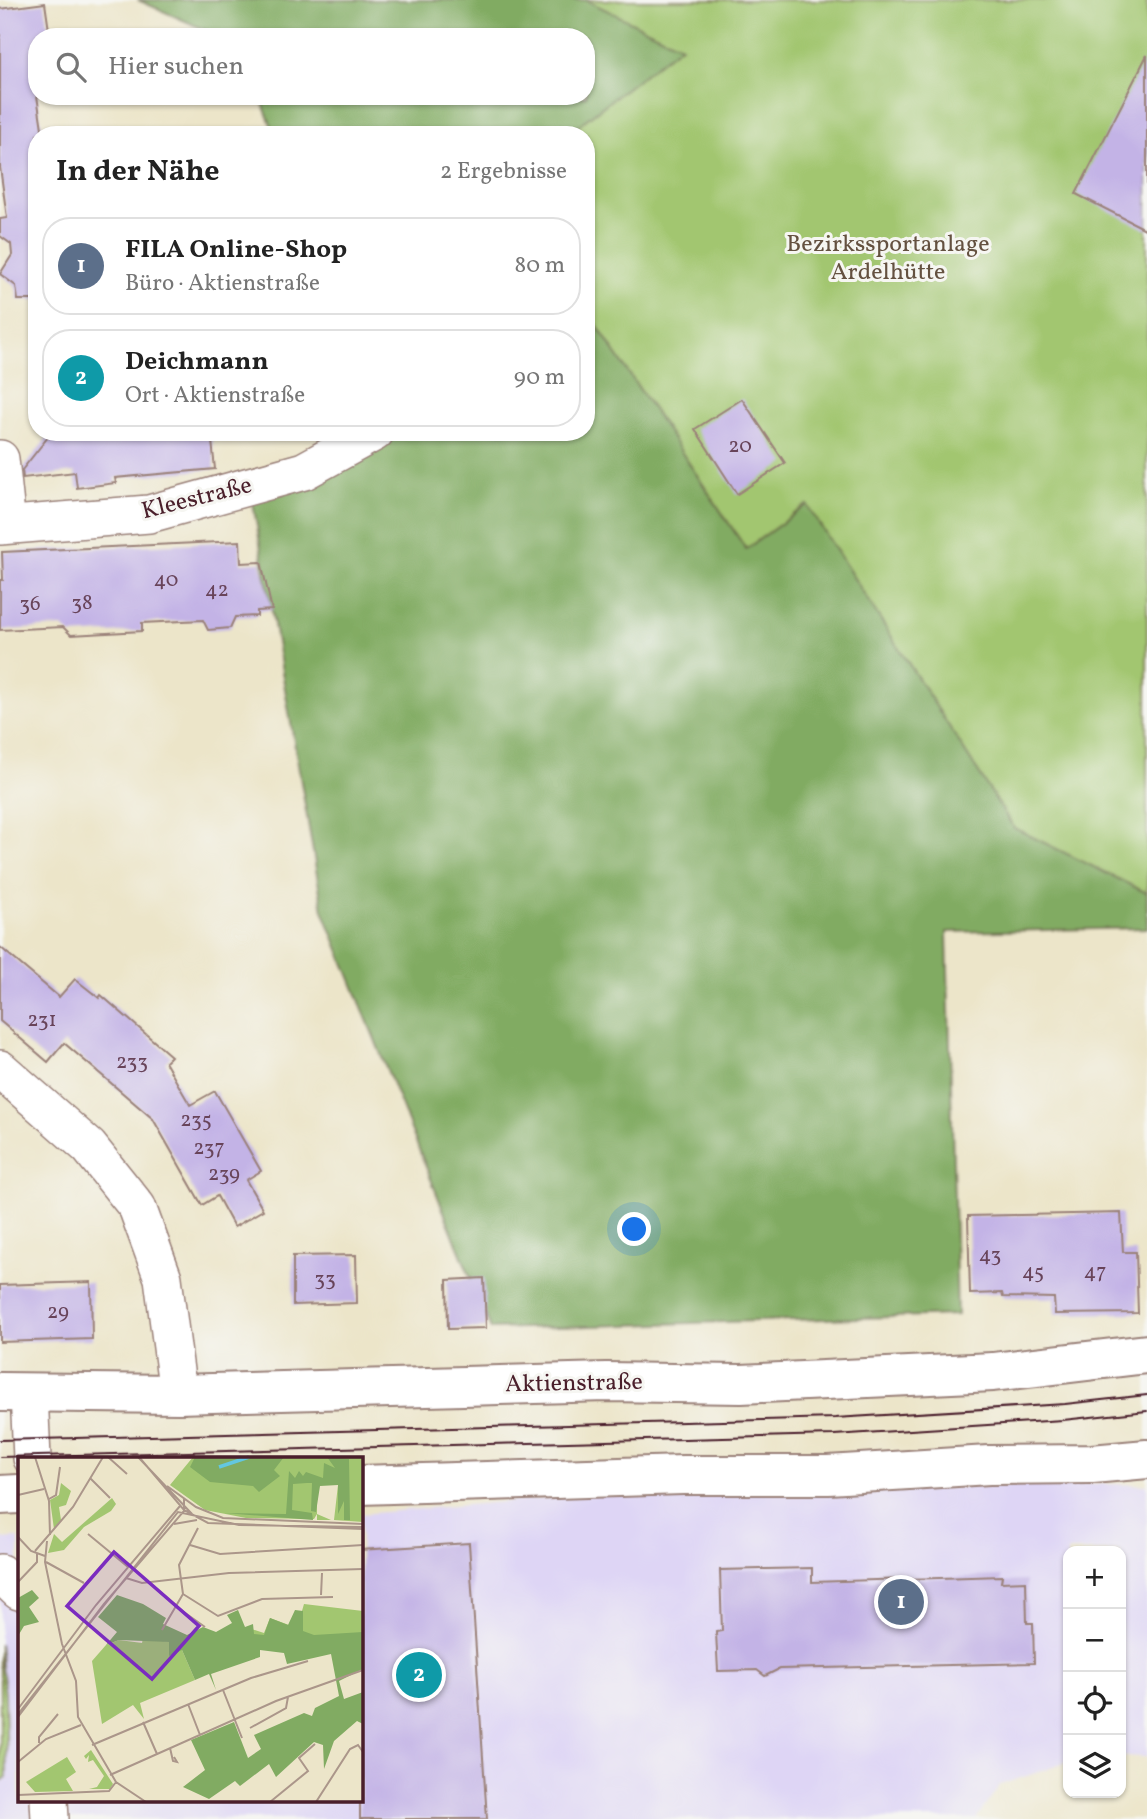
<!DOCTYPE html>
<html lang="de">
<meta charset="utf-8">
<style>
body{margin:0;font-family:Vollkorn,serif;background:#f2f2f2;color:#222}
.controls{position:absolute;right:21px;bottom:21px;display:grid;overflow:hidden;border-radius:14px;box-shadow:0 2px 5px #0004}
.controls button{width:63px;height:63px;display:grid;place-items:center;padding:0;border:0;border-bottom:2px solid #e0e0e0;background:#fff;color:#222;font:35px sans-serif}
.you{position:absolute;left:635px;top:1230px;width:24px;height:24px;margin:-18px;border:5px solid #fff;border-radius:50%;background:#1a73e8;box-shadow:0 0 0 10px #1a73e833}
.badge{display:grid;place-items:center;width:46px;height:46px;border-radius:50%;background:#b5179e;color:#fff;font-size:23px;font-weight:700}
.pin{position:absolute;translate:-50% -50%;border:4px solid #fff;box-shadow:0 2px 7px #0006}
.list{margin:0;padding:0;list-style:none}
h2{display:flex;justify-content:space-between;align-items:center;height:91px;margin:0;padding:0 28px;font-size:30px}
h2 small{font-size:23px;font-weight:400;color:#767676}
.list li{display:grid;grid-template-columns:46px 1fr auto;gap:21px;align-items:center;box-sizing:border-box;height:98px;margin:0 14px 14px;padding:0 14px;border:2px solid #e0e0e0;border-radius:28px}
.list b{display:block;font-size:26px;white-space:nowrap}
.list p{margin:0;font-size:23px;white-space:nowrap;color:#767676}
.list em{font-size:23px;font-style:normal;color:#767676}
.icon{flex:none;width:38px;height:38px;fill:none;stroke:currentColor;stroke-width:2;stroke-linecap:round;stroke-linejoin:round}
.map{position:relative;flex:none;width:1147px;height:1819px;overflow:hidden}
.search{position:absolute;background:#fff;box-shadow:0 2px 5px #0004;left:28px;top:28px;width:567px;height:77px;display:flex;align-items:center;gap:18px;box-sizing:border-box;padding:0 24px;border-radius:28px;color:#767676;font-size:26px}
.panel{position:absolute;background:#fff;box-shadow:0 2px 5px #0004;left:28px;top:126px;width:567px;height:315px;border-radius:28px}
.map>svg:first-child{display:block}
.built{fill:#ded5f5}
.green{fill:#a2c670;stroke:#76724e;stroke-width:2}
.forest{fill:#81ab62;stroke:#666546;stroke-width:2}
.building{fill:#c3b3e6}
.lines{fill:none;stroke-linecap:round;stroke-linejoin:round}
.street-casing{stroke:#9b827a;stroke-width:40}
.primary-casing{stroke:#9b827a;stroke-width:42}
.street{stroke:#fff;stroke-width:37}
.primary{stroke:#fff;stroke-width:38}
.tram{stroke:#4a1f2b;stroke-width:2}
.labels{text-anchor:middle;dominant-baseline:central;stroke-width:6;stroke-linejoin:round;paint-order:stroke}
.number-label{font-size:21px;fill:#68445a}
.park-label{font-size:24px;fill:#645140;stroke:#f6f6f2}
.street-label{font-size:24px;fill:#4a1f2b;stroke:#f6f6f2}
.inset-river{fill:none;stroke:#63c7e0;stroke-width:3.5}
.inset-road{fill:none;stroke:#ab968a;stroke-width:2}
.view{fill:#7b2cbf;fill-opacity:0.15;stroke:#7b2cbf;stroke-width:3.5}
.inset-edge{fill:none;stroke:#4a1f2b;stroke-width:3.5}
</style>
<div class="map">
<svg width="1147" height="1819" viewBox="0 0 1147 1819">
<rect width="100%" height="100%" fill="#f6f6f2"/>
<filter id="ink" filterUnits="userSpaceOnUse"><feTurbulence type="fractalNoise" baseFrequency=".0143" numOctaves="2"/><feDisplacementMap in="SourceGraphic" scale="14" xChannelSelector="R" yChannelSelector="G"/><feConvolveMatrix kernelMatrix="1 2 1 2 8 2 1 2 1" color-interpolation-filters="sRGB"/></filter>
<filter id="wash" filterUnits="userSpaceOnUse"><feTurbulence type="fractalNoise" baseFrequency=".00686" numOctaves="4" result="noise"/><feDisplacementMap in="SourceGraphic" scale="28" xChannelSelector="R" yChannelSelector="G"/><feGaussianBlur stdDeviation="1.57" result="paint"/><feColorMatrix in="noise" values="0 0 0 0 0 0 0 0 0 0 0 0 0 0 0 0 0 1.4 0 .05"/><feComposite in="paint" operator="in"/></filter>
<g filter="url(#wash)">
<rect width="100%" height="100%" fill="#ece5c9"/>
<path class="built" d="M1072 1483 1147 1485V1757L1121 1756V1551H1068V1762L1000 1785 976 1819H57L56 1800H360L361 1514 681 1487 837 1492Z
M19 1538V1800H40V1819H0V1539Z"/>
<path class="green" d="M481 0H1147V893L1014 829 807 505 746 549 586 309V135H497L586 96V37Z
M0 1644 5 1695 7 1771V1777L0 1782Z"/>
<path class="forest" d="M138 0H586L681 46 566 135H275L260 96H586V37H221Z
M586 309 746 549 807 505 1014 828 1147 893V928L947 932 957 1315 491 1329 323 910 251 491 355 432H586Z"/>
<g id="blocks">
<path class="building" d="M45 3 50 37H37V96L43 135H37V300H18L16 286 0 274 12 255 11 244 0 236V219L7 218 0 167V9Z
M1147 55V230L1076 194Z
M742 399 785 463 737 494 695 429Z
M52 432H211L215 469 115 478 116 483 77 488 75 472 23 478 22 470Z
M240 541 241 563 261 562 272 610 257 611V616L235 617 230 628 208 630 203 620 142 623V631L71 635 63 627 0 630V580H3L2 552Z
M0 947 59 997 75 979 99 998 101 995 171 1056 165 1062 190 1105 215 1091 261 1171 246 1180 263 1210 234 1227 217 1196 202 1205 153 1119 64 1043 48 1062 0 1021Z
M1121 1213 1123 1252H1136L1138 1313 1055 1314 1054 1298 1003 1297 1002 1293 970 1294 968 1216Z
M356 1255 357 1303 293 1305V1256Z
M484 1278 486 1328 448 1329 447 1280Z
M91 1282 92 1339 0 1342V1285Z
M469 1543 487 1819H360V1550Z
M812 1568V1582L1002 1576 1001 1582 1026 1581 1027 1623H1033L1034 1663 779 1669 765 1676 757 1670 718 1671 716 1632 722 1631 720 1570Z"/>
</g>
</g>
<g filter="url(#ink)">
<use href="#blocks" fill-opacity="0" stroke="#9b827a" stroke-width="2"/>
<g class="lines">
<defs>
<path id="street" d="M0 459 7 525
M0 526 149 514 304 471 375 432
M0 1069 89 1147 137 1207 163 1278 178 1394
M29 1393 32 1458
M0 1573 19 1591
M49 1800 50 1819"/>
<path id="primary" d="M0 1392 178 1394 606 1382 741 1384 993 1372 1147 1354
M360 1485 683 1475H828L989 1465 1092 1464 1147 1459
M0 1495 19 1494"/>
</defs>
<use href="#street" class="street-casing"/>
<use href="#primary" class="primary-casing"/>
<use href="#street" class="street"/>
<use href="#primary" class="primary"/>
<path class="tram" d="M0 1440 835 1418 1065 1404 1147 1395
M0 1457 834 1435 1063 1420 1147 1411"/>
</g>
</g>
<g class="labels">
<g class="number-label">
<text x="740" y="446">20</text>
<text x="166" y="580">40</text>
<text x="217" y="590">42</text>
<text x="82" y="603">38</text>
<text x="30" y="604">36</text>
<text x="42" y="1020">231</text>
<text x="132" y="1062">233</text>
<text x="196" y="1120">235</text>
<text x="209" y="1148">237</text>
<text x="224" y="1174">239</text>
<text x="990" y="1255">43</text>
<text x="1033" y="1272">45</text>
<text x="1095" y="1272">47</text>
<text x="325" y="1279">33</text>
<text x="58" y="1312">29</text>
</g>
<g class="park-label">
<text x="888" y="245">Bezirkssportanlage<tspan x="888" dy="28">Ardelhütte</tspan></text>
</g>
<g class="street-label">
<text transform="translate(197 499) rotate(-14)">Kleestraße</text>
<text transform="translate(574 1384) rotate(-1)">Aktienstraße</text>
</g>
</g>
<g transform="translate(18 1457)">
<rect width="345" height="345" fill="#ece5c9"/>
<path d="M175 0H345V65L316 63 320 28H299V57L313 63H299V57L296 62 228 61 187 53 152 28ZM43 26 53 34 48 48 41 50 43 63 36 72 32 43 41 38ZM94 41 98 47 93 54 66 70 46 93 30 96 36 77 44 85ZM286 147 345 154V212L313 196 193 182 227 170 246 176 252 161 279 171ZM125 181 152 185 164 193 177 223 122 246 126 262 115 248 84 267 74 204 88 188 101 183 124 186ZM73 293 95 327 92 332H71L79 330 86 319 75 303 70 305 71 298 68 302 66 299ZM49 300 58 315 48 322 55 334 17 335 8 325Z" fill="#a2c670"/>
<path d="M177 0H266L256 13 262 19 241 35 235 29 192 25 172 10ZM309 0 331 2 332 63H326V44L320 57V28L302 29 298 55 293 54 294 26H289L275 27 274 53 294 56 295 63 206 56 268 57 271 14 277 21 281 14 285 19 288 15 305 21 306 6 317 11ZM14 133 21 141 11 150 21 165 6 169 0 179V141ZM99 138 125 147 148 161 145 167 169 178 185 170 198 175 214 166 209 158 220 153 227 170 235 167 236 177 246 178 252 161 270 168 277 153 285 154V174L296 178 345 175V212L321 224 326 242 345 235V267L339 264 316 284 306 312 305 288 296 285 258 320 251 307 222 329 217 324 191 342 165 330 187 313 173 283 216 265 230 301 243 292 236 278 286 256 294 259 297 251 321 239 313 197 269 207 266 196 242 193V200L193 217 198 233 191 217 177 223 164 193 151 199V185L101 183 88 188 99 175 80 160Z" fill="#81ab62"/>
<path class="inset-river" d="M201 10 231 0"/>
<path class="inset-road" d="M17 0 31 44 32 78M90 0 109 17M120 0 174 57M121 0 166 53 190 66 345 72M72 21 92 41M149 29 178 50 205 61 345 67M0 38 26 32M31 42 38 38 42 10M156 67 179 63M70 77 110 110M0 80 13 94 27 99M29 84 27 105 44 187 58 224 60 260 98 325 128 345M172 88 202 97 345 88M17 94 55 50 85 0M28 105 66 126M108 121 124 126 211 116 345 112M0 125 19 105V97M165 137 200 159 244 142 315 140M165 137 161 108 180 71M303 138 304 116M156 148 187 170M144 173 165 137M205 233 224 281M170 247 182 278M0 252 78 148 162 49M0 257 160 55 221 68 345 70M0 260 86 147 166 54V41M125 265 139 297M232 271 268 251 270 240M21 286V280L40 257M74 288 233 221 290 204M152 291 155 304 159 305 156 300M0 305 28 282 63 268M92 318 258 244 345 213M0 338 91 334 98 325M252 345 290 314 281 301 297 287M298 345 332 292 340 288 345 295"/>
<path class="view" d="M96 95 181 169 134 222 49 149Z"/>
<rect width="345" height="345" class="inset-edge"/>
</g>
</svg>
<div class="controls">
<button>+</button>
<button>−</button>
<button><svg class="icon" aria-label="locate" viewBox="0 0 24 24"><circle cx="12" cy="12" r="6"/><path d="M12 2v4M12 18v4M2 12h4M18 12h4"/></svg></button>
<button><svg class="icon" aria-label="layers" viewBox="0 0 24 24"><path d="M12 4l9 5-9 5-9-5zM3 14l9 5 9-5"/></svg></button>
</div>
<div class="you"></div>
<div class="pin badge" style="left:901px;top:1602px;background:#5c6f8a">1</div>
<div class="pin badge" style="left:419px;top:1675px;background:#0f9aa8">2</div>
<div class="search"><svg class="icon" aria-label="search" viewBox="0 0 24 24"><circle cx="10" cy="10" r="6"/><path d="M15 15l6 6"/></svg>Hier suchen</div>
<section class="panel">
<h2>In der Nähe<small>2 Ergebnisse</small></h2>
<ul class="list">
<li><span class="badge" style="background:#5c6f8a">1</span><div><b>FILA Online-Shop</b><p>Büro · Aktienstraße</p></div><em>80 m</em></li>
<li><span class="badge" style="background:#0f9aa8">2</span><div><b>Deichmann</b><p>Ort · Aktienstraße</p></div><em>90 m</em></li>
</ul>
</section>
</div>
